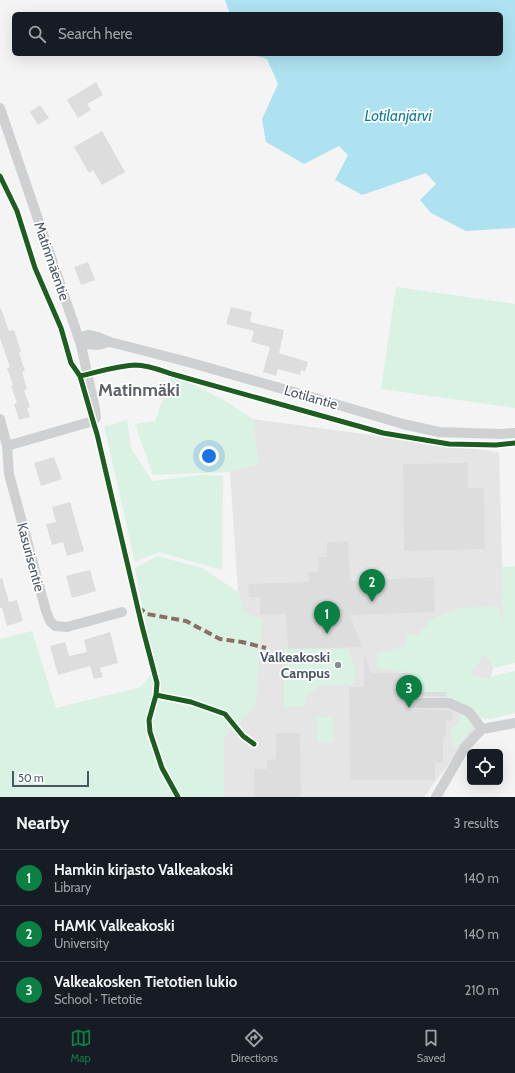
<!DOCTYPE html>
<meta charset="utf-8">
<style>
body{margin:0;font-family:Cabin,sans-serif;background:#20242c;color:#f1f3f6}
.controls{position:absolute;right:12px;bottom:12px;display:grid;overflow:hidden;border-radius:6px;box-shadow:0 4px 16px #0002}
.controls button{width:36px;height:36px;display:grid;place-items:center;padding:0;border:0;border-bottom:1px solid #363941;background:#171b24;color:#f1f3f6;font:20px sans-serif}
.scale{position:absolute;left:12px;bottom:10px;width:77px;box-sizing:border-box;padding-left:4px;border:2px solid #4a5661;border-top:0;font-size:11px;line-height:14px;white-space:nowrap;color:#4a5661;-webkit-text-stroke:3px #fff;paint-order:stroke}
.you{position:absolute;left:209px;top:456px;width:14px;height:14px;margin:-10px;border:3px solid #fff;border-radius:50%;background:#1a73e8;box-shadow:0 0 0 6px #1a73e833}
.badge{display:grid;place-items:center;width:26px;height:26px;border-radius:50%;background:#0b8043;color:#fff;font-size:13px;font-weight:700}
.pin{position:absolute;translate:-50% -33px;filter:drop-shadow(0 1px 2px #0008)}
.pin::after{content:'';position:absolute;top:21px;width:14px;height:12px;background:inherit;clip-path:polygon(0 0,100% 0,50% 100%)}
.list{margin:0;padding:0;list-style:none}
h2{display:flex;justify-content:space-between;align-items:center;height:52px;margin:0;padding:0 16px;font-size:17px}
h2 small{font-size:13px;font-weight:400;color:#9ea1a6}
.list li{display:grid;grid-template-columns:26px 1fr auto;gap:12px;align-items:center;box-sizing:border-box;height:56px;padding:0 16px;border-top:1px solid #363941}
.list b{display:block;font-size:15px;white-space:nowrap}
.list p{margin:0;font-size:13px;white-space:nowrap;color:#9ea1a6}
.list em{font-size:13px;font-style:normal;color:#9ea1a6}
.icon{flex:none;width:22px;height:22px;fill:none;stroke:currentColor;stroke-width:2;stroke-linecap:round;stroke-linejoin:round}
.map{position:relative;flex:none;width:515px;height:797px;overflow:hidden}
.search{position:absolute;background:#171b24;box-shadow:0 4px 16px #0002;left:12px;right:12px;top:12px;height:44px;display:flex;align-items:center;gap:10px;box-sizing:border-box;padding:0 14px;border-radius:6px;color:#9ea1a6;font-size:15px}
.sheet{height:220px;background:#171b24}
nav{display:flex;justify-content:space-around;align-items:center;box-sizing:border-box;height:56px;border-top:1px solid #363941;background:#171b24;font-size:11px;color:#9ea1a6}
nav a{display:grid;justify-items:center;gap:2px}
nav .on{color:#0b8043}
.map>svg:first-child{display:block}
.education{fill:#e6e5e6}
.green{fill:#d9f2e3}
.water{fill:#aee2f0}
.building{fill:#ddddde}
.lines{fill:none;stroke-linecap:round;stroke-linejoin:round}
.minor{stroke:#ced0d2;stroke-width:10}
.quiet{stroke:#8d6e63;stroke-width:4;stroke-dasharray:8 4;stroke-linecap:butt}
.cycleway-casing{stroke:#fff;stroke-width:8}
.cycleway{stroke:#1b5e20;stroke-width:5}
.poi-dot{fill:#868d94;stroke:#fff;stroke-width:1.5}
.labels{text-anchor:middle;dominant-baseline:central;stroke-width:3.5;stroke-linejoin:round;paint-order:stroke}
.street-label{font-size:14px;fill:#4a5661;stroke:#fff}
.poi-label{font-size:14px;font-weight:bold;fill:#4a5661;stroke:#fff;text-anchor:end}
.water-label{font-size:15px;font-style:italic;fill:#0c7c9b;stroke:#fff}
.district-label{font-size:18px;font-weight:bold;fill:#5f6368;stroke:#fff}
</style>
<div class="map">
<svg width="515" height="797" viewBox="0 0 515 797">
<rect width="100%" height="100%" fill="#f4f4f4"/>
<path class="education" d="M253 419 499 452 504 628 486 653 493 668 480 722 424 797H224V737L251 711 243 612 238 592 230 472 258 464Z"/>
<path class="green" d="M396 287 515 304V408L381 389Z
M172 374 224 400 253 419 258 464 230 472 153 475 135 424 155 421Z
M127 420 131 448 152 481 202 475 223 476 222 570 159 552 135 562 108 443 104 427Z
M157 556 202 568 238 592 244 612 262 619 256 703 251 711 224 737V797H0V639L32 631 56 708 141 687 154 670 135 568Z
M515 566V663L493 668 485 654 470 674 483 678 515 671V713L491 719 480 718 466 704 446 700V692H411L410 672 377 668V654L407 646V634L417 636 431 620 459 608 498 606 503 626 502 567Z
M284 649H348L356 671 353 685H319L307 697 304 707H284Z
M461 712 467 716 472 724 470 731 457 748 454 746 450 731 458 724Z
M317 717H334V742H317Z"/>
<path class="water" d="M225 0H515V228L466 231 431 213 420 200 436 184 426 173 362 195 335 180 348 155 339 146 304 164 266 142 262 119 278 84 267 59 250 54H501V14H230Z"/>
<path class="building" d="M96 82 103 95 87 104 91 110 78 118 67 100Z
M40 105 49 118 38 125 30 112Z
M102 131 125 172 102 185 93 170 89 173 74 147Z
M88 262 95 280 81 285 74 267Z
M231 307 252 312 250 322 284 330 279 353 308 362 305 372 301 370 300 375 278 369 276 376 263 372 270 347 251 342 254 331 226 324Z
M1 308 9 331 14 330 21 352 19 353 25 371 22 372 27 389 24 390 30 407 27 408 30 417 19 420 14 404 17 403 11 386 13 385 7 368 10 367 0 338V309Z
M54 457 62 479 41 486 34 463Z
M468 463V488H484L485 549 404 551 403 464Z
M70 502 84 551 67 556 63 542 52 545 46 524 56 522 52 507Z
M348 541 350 581 434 577 435 612 350 615 362 647 288 649 286 614 260 615V597H249L248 584 309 582 308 572H319L318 557H327V542Z
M90 570 96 591 72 598 66 576Z
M2 578 9 602 17 600 23 621 7 626 2 608H0V579Z
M110 632 118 663 100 668 103 677 94 679 90 666 58 675 50 646 65 642 69 656 87 652 84 640Z
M364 656H365L371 673H408V692H446V696L413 697 409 698 407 703 408 707 413 709 448 710 452 712 453 720 446 721V737H443V763H435V780H350L349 687H364Z
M276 733H300L301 797H254V769H267V760L276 759Z"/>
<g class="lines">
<path class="minor" d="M0 108 81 345 95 409 96 418 93 421 7 446
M79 338 88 335 98 337 110 342 188 362 308 396 403 424 439 432 500 434 515 433
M81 345 87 344 98 345 110 342
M0 419 7 446 9 474 46 611 50 621 55 626 67 627 122 612
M413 703H449L469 712 482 729 465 747 436 797
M482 729 515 723"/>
<path class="quiet" d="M138 607 147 614 186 621 220 639 242 642 266 648"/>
<defs>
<path id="cycleway" d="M0 176 17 211 35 268 61 328 71 363 80 376 93 421 97 434 142 626 157 683 156 695 149 720 150 732 162 768 178 797
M80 376C98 372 116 366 135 365 148 365 160 370 172 374L383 433 449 444 496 445 515 443
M156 695 191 702 225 714 243 736 254 744"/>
</defs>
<use href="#cycleway" class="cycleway-casing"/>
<use href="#cycleway" class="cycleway"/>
</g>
<circle class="poi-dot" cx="338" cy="665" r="4"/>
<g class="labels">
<g class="street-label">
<text transform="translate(52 261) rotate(71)">Matinmäentie</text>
<text transform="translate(311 397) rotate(16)">Lotilantie</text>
<text transform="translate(31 557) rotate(75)">Kasurisentie</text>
</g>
<g class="poi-label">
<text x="330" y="657">Valkeakoski<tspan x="330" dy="16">Campus</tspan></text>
</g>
<g class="water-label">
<text x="398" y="116">Lotilanjärvi</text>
</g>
<g class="district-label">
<text x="139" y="390">Matinmäki</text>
</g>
</g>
</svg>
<div class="controls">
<button><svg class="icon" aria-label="locate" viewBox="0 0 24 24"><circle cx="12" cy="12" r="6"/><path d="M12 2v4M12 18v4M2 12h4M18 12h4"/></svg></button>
</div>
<div class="scale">50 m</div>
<div class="you"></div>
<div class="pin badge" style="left:327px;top:634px">1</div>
<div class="pin badge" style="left:372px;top:602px">2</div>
<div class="pin badge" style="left:409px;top:708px">3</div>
<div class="search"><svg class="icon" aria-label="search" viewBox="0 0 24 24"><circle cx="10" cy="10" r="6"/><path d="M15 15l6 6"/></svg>Search here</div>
</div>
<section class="sheet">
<h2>Nearby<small>3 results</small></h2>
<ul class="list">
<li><span class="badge">1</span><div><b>Hamkin kirjasto Valkeakoski</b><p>Library</p></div><em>140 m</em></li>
<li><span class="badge">2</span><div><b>HAMK Valkeakoski</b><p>University</p></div><em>140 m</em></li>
<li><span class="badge">3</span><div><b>Valkeakosken Tietotien lukio</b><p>School · Tietotie</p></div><em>210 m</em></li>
</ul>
</section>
<nav>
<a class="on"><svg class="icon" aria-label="map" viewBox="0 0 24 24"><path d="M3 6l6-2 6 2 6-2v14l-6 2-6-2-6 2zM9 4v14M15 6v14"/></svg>Map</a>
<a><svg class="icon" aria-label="directions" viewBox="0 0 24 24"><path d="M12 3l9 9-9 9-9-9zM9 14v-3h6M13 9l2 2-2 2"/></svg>Directions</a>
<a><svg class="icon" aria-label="saved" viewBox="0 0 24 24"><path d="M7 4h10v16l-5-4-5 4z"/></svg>Saved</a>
</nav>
